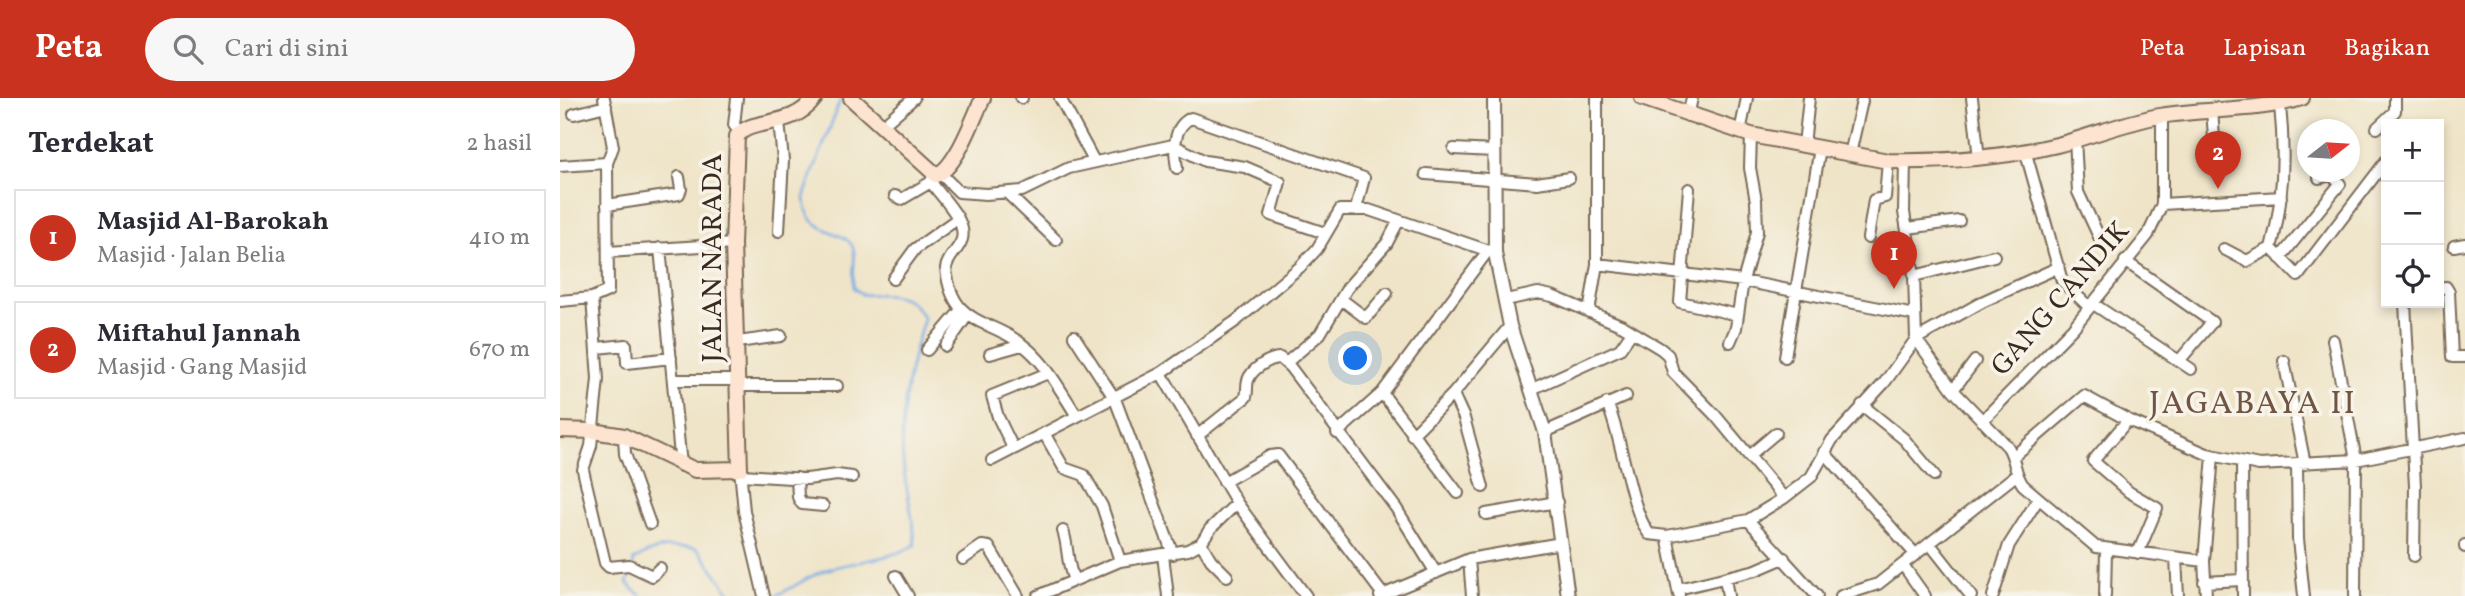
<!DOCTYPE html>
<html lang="id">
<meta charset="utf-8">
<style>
body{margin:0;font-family:Vollkorn,serif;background:#f7f7f7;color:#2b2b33}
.controls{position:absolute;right:21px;top:21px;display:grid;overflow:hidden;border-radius:0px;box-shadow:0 4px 10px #0003}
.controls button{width:63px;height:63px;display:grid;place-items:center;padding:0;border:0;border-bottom:2px solid #e1e1e2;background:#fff;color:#2b2b33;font:35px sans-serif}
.compass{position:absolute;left:1737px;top:21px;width:63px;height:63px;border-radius:50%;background:#fff;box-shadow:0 4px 10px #0003;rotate:73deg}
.you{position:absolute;left:796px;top:261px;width:24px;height:24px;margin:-18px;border:5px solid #fff;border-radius:50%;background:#1a73e8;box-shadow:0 0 0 10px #1a73e833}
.badge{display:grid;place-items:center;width:46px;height:46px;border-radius:50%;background:#c8321e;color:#fff;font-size:23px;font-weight:700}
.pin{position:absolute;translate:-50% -58px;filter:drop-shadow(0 2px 4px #0008)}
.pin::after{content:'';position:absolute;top:37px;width:24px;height:21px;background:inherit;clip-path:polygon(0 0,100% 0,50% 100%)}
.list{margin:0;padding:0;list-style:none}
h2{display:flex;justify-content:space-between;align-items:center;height:91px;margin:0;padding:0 28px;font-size:30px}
h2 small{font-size:23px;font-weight:400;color:#7c7c81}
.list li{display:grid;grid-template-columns:46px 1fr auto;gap:21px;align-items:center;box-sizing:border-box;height:98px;margin:0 14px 14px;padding:0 14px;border:2px solid #e1e1e2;border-radius:0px}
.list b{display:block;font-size:26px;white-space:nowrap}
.list p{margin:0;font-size:23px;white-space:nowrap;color:#7c7c81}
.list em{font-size:23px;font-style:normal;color:#7c7c81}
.icon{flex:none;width:38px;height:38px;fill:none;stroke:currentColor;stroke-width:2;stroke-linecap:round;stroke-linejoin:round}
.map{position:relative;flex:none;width:1905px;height:498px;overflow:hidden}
header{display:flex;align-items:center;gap:42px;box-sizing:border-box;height:98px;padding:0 35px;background:#c8321e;color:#fff}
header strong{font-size:33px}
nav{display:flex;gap:38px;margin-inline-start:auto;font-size:24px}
.search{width:490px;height:63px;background:#f7f7f7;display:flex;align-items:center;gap:18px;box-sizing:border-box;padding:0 24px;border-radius:38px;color:#7c7c81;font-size:26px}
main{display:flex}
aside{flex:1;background:#fff}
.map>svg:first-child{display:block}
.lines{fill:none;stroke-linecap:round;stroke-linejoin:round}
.stream{stroke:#78abe5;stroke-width:2.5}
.minor-casing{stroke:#7a6b59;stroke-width:14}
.tertiary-casing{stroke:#7a6b59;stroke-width:16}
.secondary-casing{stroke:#7a6b59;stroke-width:18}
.minor{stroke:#fff;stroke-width:10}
.tertiary{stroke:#fff;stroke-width:12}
.secondary{stroke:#fde4d0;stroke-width:14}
.labels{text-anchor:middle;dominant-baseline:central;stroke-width:7;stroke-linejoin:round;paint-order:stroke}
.street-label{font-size:28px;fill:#3b2a1e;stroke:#f7f3e8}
.quarter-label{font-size:32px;letter-spacing:2px;fill:#715542;stroke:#f7f3e8}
</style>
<header>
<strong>Peta</strong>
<div class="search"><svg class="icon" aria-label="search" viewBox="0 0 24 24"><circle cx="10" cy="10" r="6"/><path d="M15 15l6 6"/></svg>Cari di sini</div>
<nav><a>Peta</a><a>Lapisan</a><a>Bagikan</a></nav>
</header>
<main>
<aside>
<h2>Terdekat<small>2 hasil</small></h2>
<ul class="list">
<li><span class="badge">1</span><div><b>Masjid Al-Barokah</b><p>Masjid · Jalan Belia</p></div><em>410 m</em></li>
<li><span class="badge">2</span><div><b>Miftahul Jannah</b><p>Masjid · Gang Masjid</p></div><em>670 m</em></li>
</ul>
</aside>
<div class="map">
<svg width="1905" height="498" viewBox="0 0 1905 498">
<rect width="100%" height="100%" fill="#f7f3e8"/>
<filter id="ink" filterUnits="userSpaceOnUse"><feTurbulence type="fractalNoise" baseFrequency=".0143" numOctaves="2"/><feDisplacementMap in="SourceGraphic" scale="14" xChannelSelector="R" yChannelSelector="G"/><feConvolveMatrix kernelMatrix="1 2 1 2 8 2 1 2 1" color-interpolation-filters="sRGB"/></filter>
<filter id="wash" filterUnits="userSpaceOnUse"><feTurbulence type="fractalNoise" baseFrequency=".00686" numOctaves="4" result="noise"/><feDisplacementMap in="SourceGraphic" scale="28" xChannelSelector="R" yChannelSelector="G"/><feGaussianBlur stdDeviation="1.57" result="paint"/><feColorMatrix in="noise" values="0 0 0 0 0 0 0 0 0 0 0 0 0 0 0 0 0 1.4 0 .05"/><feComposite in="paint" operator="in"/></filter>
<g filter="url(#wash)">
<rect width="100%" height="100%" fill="#efe4c7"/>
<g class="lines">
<path class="stream" d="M73 467 74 462C97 448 112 447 138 451L171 496 183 498
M71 473 67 485 81 498
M214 498C233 491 250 476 269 471 298 462 328 462 355 447 354 420 347 398 344 372 337 322 349 268 364 221 352 195 329 195 303 197L294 190C291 178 297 162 293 150 286 129 243 140 245 96L281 0"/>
</g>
</g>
<g filter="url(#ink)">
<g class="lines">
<defs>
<path id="minor" d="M177 0 174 27 180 34
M461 0H462
M500 0 534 63
M1412 0 1419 60
M1652 11 1654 40
M14 16 46 8
M1128 18 1132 0
M219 24 223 62 219 133
M322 28 354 0
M1817 30 1835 13V0
M1180 34 1187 0
M1515 41 1518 94 1541 143
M1244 47 1249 0
M894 51 934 53
M1465 52 1502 183 1529 209
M1290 56 1302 3
M1345 63 1344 114 1354 178 1356 241 1393 292 1448 349C1456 362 1454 375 1463 387L1536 449 1644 463
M0 68 47 65
M617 70C614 52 612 29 631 20L804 80 796 111
M381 76 399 94 426 96 462 93 509 70 613 47 645 63 685 69 720 84 711 117 765 135
M866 76 977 85 1009 80
M373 77 371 84C380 98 407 122 402 141 399 152 388 158 386 170 392 232 432 218 469 252 489 270 502 295 517 318
M1129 91 1120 204 1178 217
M448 96 496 142
M335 98 342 101 371 84
M1602 106 1721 99
M47 107 119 96 121 91 119 79
M1348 130 1399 123
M1308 140 1314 102 1325 99 1328 63
M1894 148 1905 146
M100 150 121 368
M1711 150 1738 178 1826 63
M1664 151 1687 163 1711 150C1724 103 1725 55 1720 7
M48 154 173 146
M1720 160 1780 86 1772 77 1759 80 1761 74
M1565 163 1652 224 1619 263
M1037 166 1183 183 1355 217
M1354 178 1434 158
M333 181 355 151 397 121
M1879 190 1886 189 1889 194 1892 259H1905
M32 200 38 281 31 348 23 372 45 465 49 469 69 467 92 478 100 470
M781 201 806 220 827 195
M946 202 978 195 992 198 1063 228 1101 251 1108 257 1113 274 1155 317 1224 400
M0 203 32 200 48 193 47 65 53 49 44 0
M1532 205 1631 271
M1845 205 1855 388 1854 458
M1029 214 1037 166V0
M514 238 555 301 613 456
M1773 242 1796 362 1795 498
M178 244 221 238
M1170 244 1176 230 1183 183 1197 134 1196 103 1190 70 1191 37
M386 248 407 218
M37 250 66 247 67 265 111 260
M367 252 400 213
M430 256 462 247
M1225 259 1260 50
M1724 263 1745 366
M726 265 760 236 788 189 827 145 838 124
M601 275 677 405 746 498
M113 282H178
M178 288H277
M972 291 1060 251 1072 234
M1393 292 1415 263
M822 295 898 395
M893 296 904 320 923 389
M1047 305C1063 342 1069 408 1089 436L1107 438 1188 422 1224 400 1251 379 1272 342 1325 284 1356 241 1424 203 1499 169
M1302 307 1344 341 1374 377
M1568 322 1533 363 1569 394 1597 410 1578 455
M1422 323 1513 230 1588 137 1602 106V17
M985 334 1066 298
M484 335 504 370 524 377 542 408 560 463
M777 335 822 295 927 154
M852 337 893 296 950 228
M64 338 65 356 90 426
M637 338 686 299C688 293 686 288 688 282 692 271 709 260 720 260L730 269 836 410 876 475
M453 350 438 319 432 298 488 275
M1264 354 1356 457
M1190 357 1216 335
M1454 358 1524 298 1568 322 1647 356 1699 367 1796 362 1905 340
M432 362 601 275 676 223 740 169 757 151 780 112H809L935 155
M1682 365 1683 498
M1737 367 1738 441 1744 498
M180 371 184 413 204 498
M181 377 247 381 277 377 292 379
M237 380 238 399 242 406 263 408
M664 384 710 358 718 357 824 498
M926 416 997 404
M1188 422 1257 498
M503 433C509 450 506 464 514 482
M1107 438 1119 497
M641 445 651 462 667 478
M1370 446 1411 498
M1905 449V447
M603 457 608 498
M1616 460 1618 498
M403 461 422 448 429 449 458 498
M909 461 912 498
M1343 467 1365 498
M336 478 348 498
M1165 480 1168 498
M1644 484 1682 482
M1118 491 1196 472 1224 460
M478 498 560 463 628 452 641 445 650 431 677 405
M820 498 909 461 1001 445
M1281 498 1318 486 1456 377
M1433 498 1449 447 1477 403
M1545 498 1546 453
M1646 498 1644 463 1653 358"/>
<path id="tertiary" d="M934 0 935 155 950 228 985 334 1008 498"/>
<path id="secondary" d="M291 0 376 77C396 71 414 18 423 0
M1082 0 1191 37 1328 63C1384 64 1442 60 1497 47 1532 38 1565 24 1600 18 1647 10 1697 14 1742 0
M0 332 33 333 64 338 135 372 180 371 173 146 177 38C194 18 231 32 255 0"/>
</defs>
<use href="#minor" class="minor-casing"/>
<use href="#tertiary" class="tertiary-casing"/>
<use href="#secondary" class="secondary-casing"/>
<use href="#minor" class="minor"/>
<use href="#tertiary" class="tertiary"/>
<use href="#secondary" class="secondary"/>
</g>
</g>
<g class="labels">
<g class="street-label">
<text transform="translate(153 160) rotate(-90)">JALAN NARADA</text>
<text transform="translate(1501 201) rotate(-49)">GANG CANDIK</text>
</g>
<g class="quarter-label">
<text x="1693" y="307">JAGABAYA II</text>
</g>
</g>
</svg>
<div class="controls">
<button>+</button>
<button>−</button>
<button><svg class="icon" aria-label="locate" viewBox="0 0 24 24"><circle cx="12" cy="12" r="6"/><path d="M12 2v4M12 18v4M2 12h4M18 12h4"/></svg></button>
</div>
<svg class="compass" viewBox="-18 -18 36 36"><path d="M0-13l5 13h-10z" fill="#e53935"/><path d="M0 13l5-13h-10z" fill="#7c7c81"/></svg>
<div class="you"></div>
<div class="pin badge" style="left:1334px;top:191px">1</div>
<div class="pin badge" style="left:1658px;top:91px">2</div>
</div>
</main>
